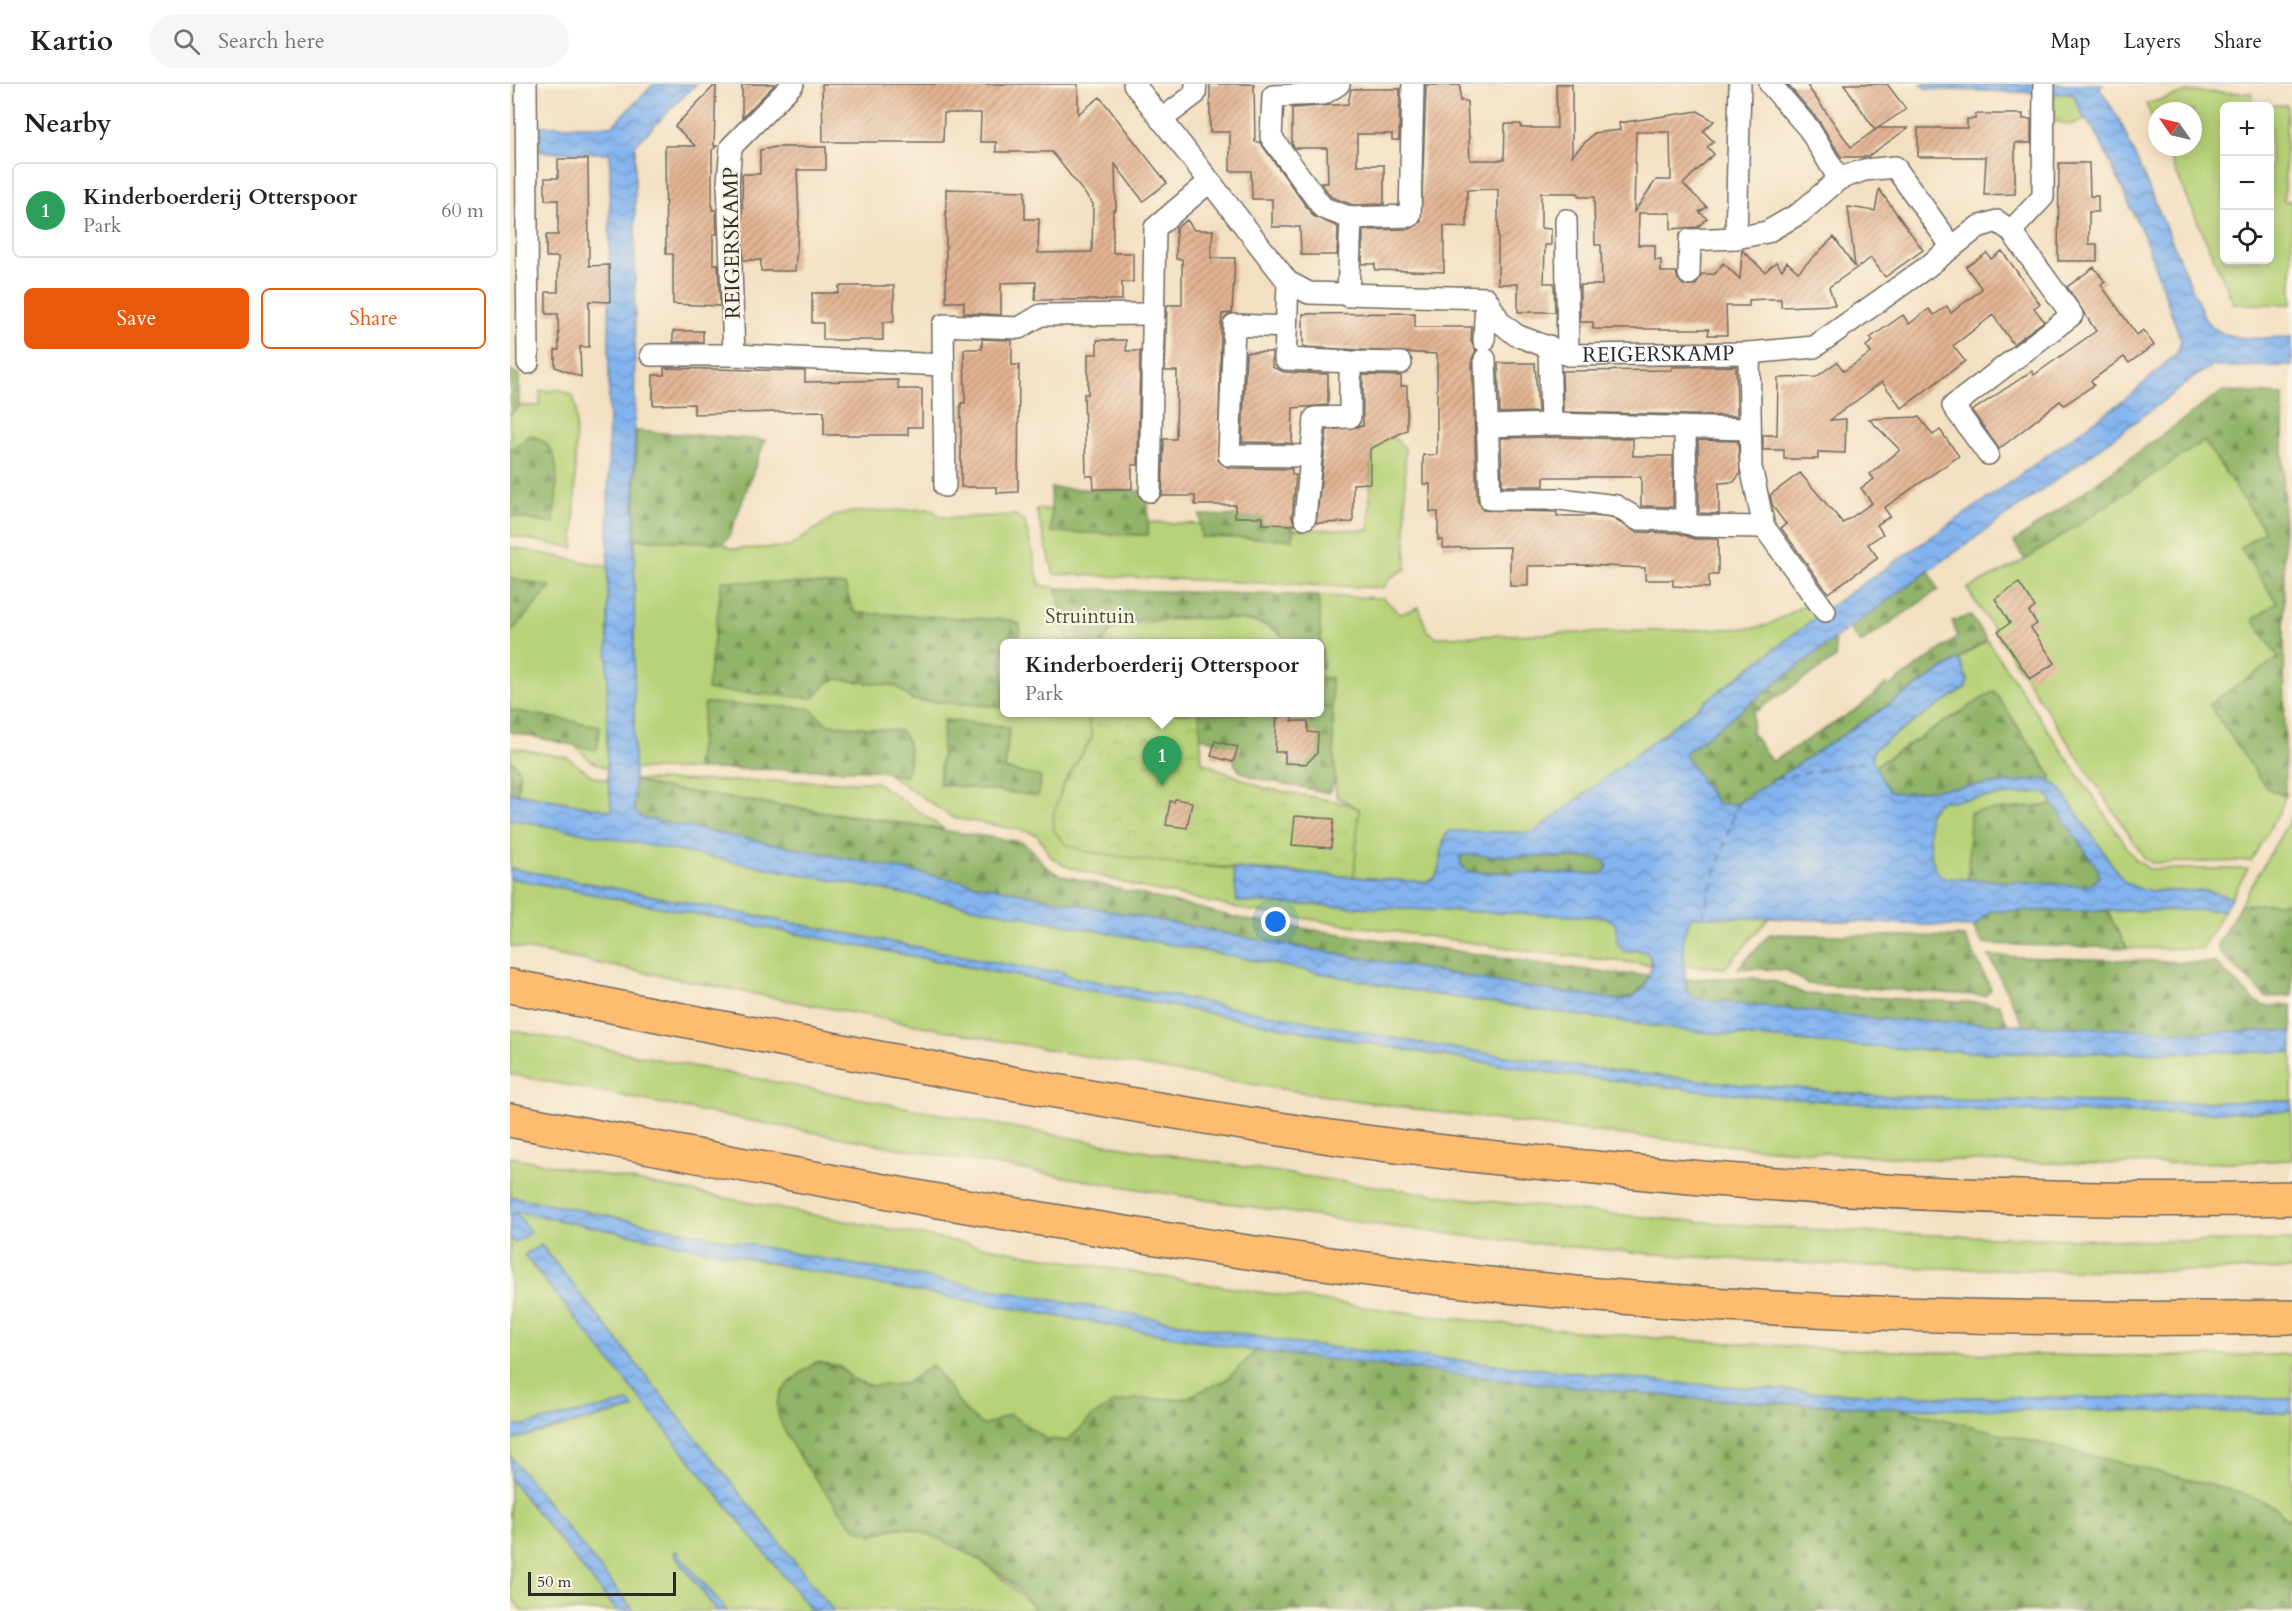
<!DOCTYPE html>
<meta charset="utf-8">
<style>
body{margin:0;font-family:Cardo,serif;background:#f6f6f6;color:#202124}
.controls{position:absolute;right:18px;top:18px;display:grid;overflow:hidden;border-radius:9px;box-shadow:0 3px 15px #0003}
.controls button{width:54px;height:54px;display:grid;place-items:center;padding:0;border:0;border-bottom:2px solid #e0e0e0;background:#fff;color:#202124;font:30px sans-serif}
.compass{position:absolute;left:1638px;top:18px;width:54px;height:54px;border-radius:50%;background:#fff;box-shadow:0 3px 15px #0003;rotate:304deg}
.scale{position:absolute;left:18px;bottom:15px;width:148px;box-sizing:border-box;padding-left:6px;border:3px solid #2b2b2b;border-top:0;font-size:16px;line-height:21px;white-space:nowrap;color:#2b2b2b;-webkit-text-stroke:4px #fcf5e5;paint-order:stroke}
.you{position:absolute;left:766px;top:838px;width:21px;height:21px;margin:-15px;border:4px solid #fff;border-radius:50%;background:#1a73e8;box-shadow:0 0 0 9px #1a73e833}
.badge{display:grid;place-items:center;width:39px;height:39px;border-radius:50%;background:#ea580c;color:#fff;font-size:20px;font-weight:700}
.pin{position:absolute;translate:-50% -50px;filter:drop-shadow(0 2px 3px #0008)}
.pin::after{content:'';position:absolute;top:32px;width:21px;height:18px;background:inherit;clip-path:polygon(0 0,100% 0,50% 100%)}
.popup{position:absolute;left:490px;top:555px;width:324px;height:78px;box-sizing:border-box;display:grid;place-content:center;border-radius:9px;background:#fff;filter:drop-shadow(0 2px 4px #0005);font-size:20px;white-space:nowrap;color:#757577}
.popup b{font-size:22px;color:#202124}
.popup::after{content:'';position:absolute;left:50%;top:100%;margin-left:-12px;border:12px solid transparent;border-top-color:#fff}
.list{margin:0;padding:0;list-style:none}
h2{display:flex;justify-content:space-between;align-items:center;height:78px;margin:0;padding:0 24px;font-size:26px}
h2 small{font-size:20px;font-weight:400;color:#757577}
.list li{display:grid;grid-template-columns:39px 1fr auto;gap:18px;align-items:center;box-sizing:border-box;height:96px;margin:0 12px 12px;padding:0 12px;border:2px solid #e0e0e0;border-radius:9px}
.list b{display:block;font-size:22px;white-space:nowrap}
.list p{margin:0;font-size:20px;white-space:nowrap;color:#757577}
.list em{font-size:20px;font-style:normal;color:#757577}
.actions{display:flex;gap:12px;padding:18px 24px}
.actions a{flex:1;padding:14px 0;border:2px solid #ea580c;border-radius:9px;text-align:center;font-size:21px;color:#ea580c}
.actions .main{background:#ea580c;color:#fff}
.icon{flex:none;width:33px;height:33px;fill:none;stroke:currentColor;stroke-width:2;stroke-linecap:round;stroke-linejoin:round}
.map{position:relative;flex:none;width:1782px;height:1527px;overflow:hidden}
header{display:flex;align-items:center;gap:36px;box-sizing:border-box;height:84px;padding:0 30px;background:#fff;border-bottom:2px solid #e0e0e0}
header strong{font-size:28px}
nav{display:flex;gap:33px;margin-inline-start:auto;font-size:21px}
.search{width:420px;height:54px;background:#f6f6f6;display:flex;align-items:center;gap:15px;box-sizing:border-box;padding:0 21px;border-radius:33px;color:#757577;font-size:22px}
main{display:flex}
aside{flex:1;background:#fff}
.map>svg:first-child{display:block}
.green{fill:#b7d278;stroke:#717e52;stroke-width:1.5;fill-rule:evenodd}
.forest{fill:url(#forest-firs);stroke:#5e704a;stroke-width:1.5}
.park{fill:url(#park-crowns);stroke:#717e52;stroke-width:1.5}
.water{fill:url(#water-waves);stroke:#57708d;stroke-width:1.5;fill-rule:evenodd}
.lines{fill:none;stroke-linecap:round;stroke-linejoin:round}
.ferry{stroke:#455466;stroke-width:1.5;stroke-dasharray:8 6;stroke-linecap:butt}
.building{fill:url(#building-hatch);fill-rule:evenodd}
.minor-casing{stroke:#716a60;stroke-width:24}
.motorway-casing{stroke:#716a60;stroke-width:36}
.minor{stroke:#fff;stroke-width:21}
.motorway{stroke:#fdbc70;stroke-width:33}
.labels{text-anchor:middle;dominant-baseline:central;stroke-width:4.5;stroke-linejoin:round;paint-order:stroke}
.street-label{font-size:21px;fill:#2b2b2b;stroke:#fcf5e5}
.park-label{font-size:21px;fill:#4e553e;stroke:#fcf5e5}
</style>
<header>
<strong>Kartio</strong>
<div class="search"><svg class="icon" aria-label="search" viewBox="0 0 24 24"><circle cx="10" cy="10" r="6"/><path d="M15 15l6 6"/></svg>Search here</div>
<nav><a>Map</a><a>Layers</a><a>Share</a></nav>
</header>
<main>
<aside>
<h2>Nearby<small></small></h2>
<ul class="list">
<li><span class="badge" style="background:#2e9e5b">1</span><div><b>Kinderboerderij Otterspoor</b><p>Park</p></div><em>60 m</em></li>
</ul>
<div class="actions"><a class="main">Save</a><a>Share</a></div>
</aside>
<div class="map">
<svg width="1782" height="1527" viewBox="0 0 1782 1527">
<defs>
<pattern id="forest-firs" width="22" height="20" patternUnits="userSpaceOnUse" patternTransform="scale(1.5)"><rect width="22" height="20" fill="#91b468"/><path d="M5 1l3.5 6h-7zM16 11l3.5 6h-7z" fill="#779356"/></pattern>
<pattern id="park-crowns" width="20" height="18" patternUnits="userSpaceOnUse" patternTransform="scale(1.5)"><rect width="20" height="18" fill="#b7d278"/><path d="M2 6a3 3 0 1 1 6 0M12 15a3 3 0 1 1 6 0" fill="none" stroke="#9eb468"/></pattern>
<pattern id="water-waves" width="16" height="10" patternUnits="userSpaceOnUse" patternTransform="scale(1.5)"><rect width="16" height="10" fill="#83b4ef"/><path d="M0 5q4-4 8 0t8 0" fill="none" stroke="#6b93c2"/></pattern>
<pattern id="building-hatch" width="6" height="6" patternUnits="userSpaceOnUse" patternTransform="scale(1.5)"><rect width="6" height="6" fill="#e3b493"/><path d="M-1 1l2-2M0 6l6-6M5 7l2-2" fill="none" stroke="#b89378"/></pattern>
</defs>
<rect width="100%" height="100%" fill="#fcf5e5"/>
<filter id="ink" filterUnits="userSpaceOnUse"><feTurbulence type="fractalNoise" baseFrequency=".0167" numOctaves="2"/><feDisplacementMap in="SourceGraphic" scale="12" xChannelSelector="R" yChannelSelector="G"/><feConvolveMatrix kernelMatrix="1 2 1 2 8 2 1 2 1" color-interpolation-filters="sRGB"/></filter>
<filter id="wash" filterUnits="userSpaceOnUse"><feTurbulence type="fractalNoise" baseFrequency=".008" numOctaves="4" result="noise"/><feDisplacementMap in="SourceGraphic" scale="24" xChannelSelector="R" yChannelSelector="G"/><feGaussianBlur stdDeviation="1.35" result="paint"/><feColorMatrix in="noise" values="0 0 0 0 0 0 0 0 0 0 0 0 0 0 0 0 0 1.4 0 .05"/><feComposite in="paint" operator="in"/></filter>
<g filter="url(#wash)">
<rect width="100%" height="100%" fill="#f3e0c2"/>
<path class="green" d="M1545 8 1563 10 1575 35 1560 41 1544 37Z
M1678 8 1742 9V22H1714V176H1760V22H1747L1777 21 1774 117H1782V220H1724L1655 63H1683V27H1647V44L1636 20Z
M53 306 63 312 66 323 64 464 0 452V432L44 440 21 351 0 366V330L9 322H30V307Z
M862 353 884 354 895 364 896 485 881 493 873 504 544 490 526 425 541 426V448L638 451V438L690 440 691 453 783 455 784 445 859 446Z
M1694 356 1755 447 1730 464 1768 519 1769 574 1756 704 1775 712 1771 725 1741 777 1642 779 1635 775 1457 505 1515 476Z
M421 425 432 433 445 434 506 431 515 439 530 501 547 504 558 559H509L510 541 501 536 347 529 342 524 318 598 327 595 386 602 402 616 494 623V628L683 629 648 778 723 785 728 818 1095 833 1105 838 1115 868 1128 866 1138 869 1142 881 1026 868 736 826 626 802 555 782 541 773 527 751 516 747 443 734 378 690 395 692C401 680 402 656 390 647L317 640 195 619 186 685H123L125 455 212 459 221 465 279 463 326 431 343 428ZM434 637 499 643 495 685Z
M0 463 99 483 97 685 81 677 64 661 87 666 90 642 0 626V549L41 503 0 494Z
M808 512 873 514 890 530 909 523 917 547 927 553 1243 544 1258 541 1296 520 1308 532 1023 749 939 747C928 762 934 780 924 795L914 798 844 793 849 725 826 712 821 594H810V583H813Z
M677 534C712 536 756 530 779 559L591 560 602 546 611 541Z
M1477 556 1625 775 1639 785H1738L1721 814 1696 807H1632L1619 800 1612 795 1549 703 1541 697V691L1484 607 1365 682 1362 676 1364 665 1456 603 1458 596 1449 575Z
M0 663 58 674 84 693 99 696 102 727 7 709C10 694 13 686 0 676Z
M124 696 366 698 434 745 146 703Z
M1528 708 1536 709 1545 721 1461 728 1458 795C1451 795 1441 796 1434 794 1418 789 1419 746 1418 731L1427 718Z
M1782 732V818L1730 821Z
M0 735 921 910 1171 946 1343 962 1483 969 1782 968V1017L1633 1019 1439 1015 1422 1012 1377 1013 1262 1002H1242L1070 983 915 960 562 893 550 887H530L0 784Z
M0 794C210 835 421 876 631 916 779 945 927 974 1077 993 1311 1024 1547 1033 1782 1027V1076C1181 1103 587 977 0 862Z
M1714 826 1692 865 1617 864 1597 827Z
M1181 833 1259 834 1215 884 1174 881 1173 852Z
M0 946C301 1005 603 1068 907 1108 1114 1136 1321 1150 1529 1154 1613 1156 1698 1159 1782 1156V1185C1698 1188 1614 1187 1529 1186 1318 1184 1108 1172 899 1145 597 1105 298 1049 0 990Z
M0 1073C305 1131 609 1193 917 1231 1093 1253 1271 1264 1448 1269 1559 1272 1671 1274 1782 1270V1315L1443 1313 1302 1308 1166 1299 788 1260 296 1172 0 1112Z
M4 1127 365 1200 746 1267 716 1296 673 1315H626L567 1348 557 1357 536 1355 500 1330 474 1342 457 1329 422 1281 395 1300 361 1302 342 1295 329 1282 306 1278 277 1302 361 1451C371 1449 383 1444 393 1444 437 1444 497 1495 525 1526L324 1527 31 1161 15 1171 302 1527H217L166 1467 164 1470 207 1527H124L0 1372V1356L123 1325 119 1318 0 1344V1153L5 1159 19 1148Z
M1388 1324 1782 1329V1438L1762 1421Z
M0 1395 107 1527H12L0 1511Z"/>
<path class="forest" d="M0 286 9 291V322L0 330Z
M1713 307 1773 311 1775 712 1756 704 1699 620 1769 574 1743 536 1767 518 1730 464 1755 447 1694 357 1515 476 1504 458Z
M126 347 255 356 219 453 212 459 125 455Z
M21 351C58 362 45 410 44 440L0 432V366Z
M541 404 638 407V451L541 448Z
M690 431 784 434 783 455 691 453Z
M1419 487 1428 506 1351 559 1339 544Z
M0 494 41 503 0 549Z
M212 497 335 501 342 524 347 529 501 536 510 541 509 559 494 560V623L402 616 386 602 327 595 318 598 304 614 197 606Z
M547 504 808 512 813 583H810V560L779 559C773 553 767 544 758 541 732 532 637 531 611 541 602 544 597 552 591 559H558Z
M1461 532 1477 556 1227 720H1207L1174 670 1324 555 1326 574 1243 629 1242 649 1262 678 1350 623 1376 600 1380 602 1448 553 1442 537Z
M810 594H821L825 696 819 709 745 694 729 687 724 679 727 663 690 653 689 629 810 628Z
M1484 607 1541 692V697L1536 695 1390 709 1379 708 1365 682Z
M195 619 300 624 317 640 390 647C402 656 401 680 395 692L364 686 186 685Z
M0 626 90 642 87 666 0 648Z
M434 636 499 643 495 685 531 693 528 712 429 700Z
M0 676C13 685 10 694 7 709L0 708Z
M124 696 146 703 511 758C528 766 529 783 550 791L737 836 1095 889 1139 891 1129 910 1109 916 1015 903 738 854 132 734 124 727Z
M1545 721 1587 784 1590 792 1579 803 1458 795 1460 728Z
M950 770 1086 774 1095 777 1098 783 1092 790 958 788 951 781Z
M1782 818V912L1756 913 1708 867V859L1730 821Z
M1480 827H1597L1617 864 1473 860 1463 843Z
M1260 850 1455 853 1481 905 1475 912 1298 900 1276 886 1228 884Z
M1479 872 1705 879 1746 918 1754 922 1782 921V947L1692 948 1514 942Z
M1174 895C1217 895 1257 887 1294 910L1489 920 1499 942 1368 935 1183 914 1176 906Z
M746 1267 1189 1315 1388 1324 1725 1407 1762 1421 1782 1438V1527H525C510 1494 432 1450 396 1444 370 1440 366 1461 340 1439 323 1416 255 1340 269 1313 276 1298 293 1288 306 1278L329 1282 342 1295 361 1302 395 1300 422 1281 457 1329 474 1342 500 1330 536 1355 557 1357 582 1333 603 1319 626 1315H673L716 1296Z"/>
<path class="park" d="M577 629H689L692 678 754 704 835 719 849 725 844 793 648 778 574 767 555 760 544 747 543 732 553 701 582 653Z"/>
<path class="water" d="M144 0H186L125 61 124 727 132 734 738 854 1015 903 1109 916 1121 914 1134 904 1142 881 1138 869 1128 866 1115 868 1108 862 1105 839 1095 833 727 818 723 785 914 798 924 795C935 780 928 762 939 747L1023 749 1322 521 1478 414 1622 310 1668 268 1671 256 1634 152 1586 48 1575 35 1563 10 1417 5 1411 0H1593L1589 3 1610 37 1696 237C1716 261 1753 253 1782 253V282L1702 283 1693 287 1578 373 1324 555 1174 670 1207 720H1227L1449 575 1458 596 1456 603 1364 665 1362 676 1379 708 1390 709 1536 695 1549 703 1612 795C1636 814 1665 805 1694 807 1703 808 1712 811 1721 814L1714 826 1480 827 1463 843 1259 834 1181 833 1173 853 1176 906 1183 914 1368 935 1692 948 1782 947V968L1483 969 1343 962 1171 946 921 910 0 735V708L102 727 97 685 100 69 30 68V42H102ZM1528 708 1536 709 1587 784 1590 792 1579 802 1433 794C1416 780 1420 751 1418 731L1427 718ZM950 771 1086 774 1095 777 1098 783 1092 790 958 788 951 781Z
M0 784 530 887H550L562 893 915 960 1070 983 1242 1002C1275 1001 1310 1007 1343 1010 1376 1013 1409 1012 1440 1015L1633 1019 1782 1017V1027C1547 1033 1311 1024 1077 993 927 974 779 945 631 916 421 876 210 835 0 794Z
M0 1112 296 1172 788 1260 1166 1299 1302 1308 1443 1313 1782 1315V1329L1388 1324 1189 1315 1006 1297 746 1267 365 1200 5 1127 20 1148 5 1159 0 1153Z
M31 1161 324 1527H302L14 1171Z
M119 1318 124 1324 0 1356V1344Z
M0 1372 124 1527H107L0 1395Z
M166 1467 217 1527H207L164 1469Z"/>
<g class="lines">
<path class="ferry" d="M1265 695 1362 676
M1192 832 1227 720"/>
</g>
<g id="blocks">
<path class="building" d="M206 0 204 62H207L202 66V126H206L207 150H203V180H208L210 222 163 220V170H156L155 62H185L165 42Z
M232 0H265L232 34Z
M312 0H568V30L590 13 657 99 633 117 605 80 606 126H603V169H623V198H612V216H525L526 198 491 199V231L454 229V218H436V105L515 107V135H529L528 169 582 168 583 120 542 68H486V58H470L471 29H434L433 58H313Z
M700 0H744L745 58H750L803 132 828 143 827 171H791L790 143H762V115H742L741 87H720V48H700Z
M1046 0H1062V72L1084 49 1110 46 1109 39 1188 27 1204 37 1193 47 1204 58 1197 63 1204 70 1173 100 1197 123 1189 128 1197 134 1188 143 1161 145V129H1129L1128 161H1145V176H1151V188H1166L1168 195 1173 201H1186L1192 190H1205L1213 179 1230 195 1232 166 1255 188 1266 178 1272 186 1277 178 1288 188 1324 153 1345 183 1338 123 1365 127 1369 105 1413 166 1375 193 1361 174 1319 203 1325 221 1271 223V215H1255L1239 216V222H1216L1217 251H1198L1199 245H1083V238H1070V201H1092L1091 161H1085L1084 113H1069L1068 109H1031V144L1041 145V161H1035L1034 199H1044L1045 228H1008V200H988V105L957 106V143L934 142V188L865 186V180H852L853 146 900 145 911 138 916 1H950V17H957L960 76H994L995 40H1011V44H1047ZM1126 48H1160L1161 96H1146L1124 128Z
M1277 0H1296L1341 63 1368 44H1398L1357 73H1331L1309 37Z
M1334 0H1377L1396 25 1365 46Z
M841 5H890L889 56H882V50H847V81H874V120L843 121 821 113 811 99H818L817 64H785L782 60V24L838 20Z
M1466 30H1513V35H1521V59H1505V110L1474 111 1476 73H1408V44H1457V35H1465Z
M266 63H316V86H287L289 132 285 187H251V176H233L232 90H250V66Z
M48 75H78L79 182 99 181 100 218 79 217V263H70L71 293 45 283V266H49L48 230H36V208H48V173H36V151H48V116H35V94H48Z
M1549 79H1579L1580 112H1588V128H1579V160H1587V177H1548Z
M677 136 684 146H703L701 174H725L722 229 712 230 711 241 708 376 719 384 782 385V391H786L782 433 785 441 753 440V433H725V421H685V412H652L654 355H666L667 287H655L657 221H672V175H666V144Z
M1492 167 1530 220 1524 224 1534 237 1503 260 1483 231 1443 262 1455 277 1392 324 1372 298 1320 336 1336 335 1335 369 1308 368V375H1274V366H1253V351H1267L1268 294 1306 293 1327 278 1334 287 1361 269 1356 262 1363 257 1360 254 1393 231 1399 240 1419 225 1424 231 1437 222 1441 229 1472 205 1456 183 1477 169 1481 175Z
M1584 183 1595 198 1591 201 1627 251 1633 246 1644 261 1619 279 1614 273 1581 297 1584 301 1554 321 1550 317 1489 365 1462 327 1522 287 1524 291 1586 247 1557 203Z
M329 202H384V238H373V256H313V239H302V209H329Z
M905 229V243H962L961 257 966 267 962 275 967 415 973 426 1047 428V432H1083L1102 434 1126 448 1168 449 1185 455H1208V491H1199V504L1163 502V496H1135V484L1076 481 1018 482V502H1000V463L933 464V456H928V428H920V400H913V371H927V270L793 263V230Z
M163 247H193V258H163Z
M472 255 502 256V281H509L508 408 487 409V403H451V319H455L454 265H472Z
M587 256H616V267H630L628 381H622V405H584L583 392H576L574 310H578V270H587Z
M736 268H762V283L774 288 818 290V321L783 324 782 359 732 358Z
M988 279H1025L1028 328 990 329Z
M1226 282 1227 332 1053 328 1052 287 1162 286V283Z
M154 284 295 287V298L388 296V305H412V343H398V351H314V327L184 330V320L143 321V291H154Z
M853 291 891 292V302H897V346L860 365V399L843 400V438L806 439 817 346 853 342Z
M1409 333 1423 351 1430 346 1449 372 1374 424 1380 432 1367 441 1373 450 1358 460 1368 474 1318 509 1271 444 1276 440 1263 423 1260 411 1290 389 1333 439 1362 419 1351 404 1364 395 1360 390 1390 366 1359 335Z
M1041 353 1123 355V372H1163V423L1131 422V393H1034V402H992L991 354Z
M1188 356 1228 357 1230 390 1224 398 1209 399V430L1189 429Z
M1509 499 1525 523 1519 528 1527 540 1521 544 1545 579 1520 595 1488 547 1500 539 1485 515Z
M767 628H782V637H798V648L808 649 807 669 796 680 775 679V668H765Z
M705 657 728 663 723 678 701 672Z
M665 715 682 718 677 744 656 741 660 717 664 718Z
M785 732 824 735 821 764 782 761Z"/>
</g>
</g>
<g filter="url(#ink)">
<use href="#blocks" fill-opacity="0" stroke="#716a60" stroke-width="1.5"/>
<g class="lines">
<defs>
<g id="minor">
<path d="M16 0 18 279"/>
<path id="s1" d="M624 0 778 198 799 209 976 214 990 238 1006 251 1058 271 1239 269 1304 263 1417 183 1468 143 1487 137 1501 147 1562 231 1443 322 1478 370"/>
<path d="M829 0 813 10 763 12 761 53 813 124 841 134"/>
<path d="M1260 0 1299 45 1329 95"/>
<path d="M651 36 685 10 686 0"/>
<path d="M1056 136 1058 271"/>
<path d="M1501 147 1533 113 1534 0"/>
<path d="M1226 154 1230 0"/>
<path d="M1179 190 1180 156 1226 154 1257 148 1290 129 1329 95 1354 86 1385 83 1442 163"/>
<path d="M778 198 775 275 840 278V333L805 334 795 434"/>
<path d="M838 212 841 134 900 132 903 0"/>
<path d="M776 243 724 241 719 371 799 372"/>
<path d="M974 257 976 215"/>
<path d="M1039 262 1041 340"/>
<path d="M1239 269 1241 383 1254 443 1315 527"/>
<path d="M141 271H224L433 281"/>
<path d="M224 271 218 98 221 63 283 0"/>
<path d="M975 275 980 415H1050L1106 422 1127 435 1170 436 1186 442 1254 443"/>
<path d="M840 278 891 279"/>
<path d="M977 342 1041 340 1239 345"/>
<path d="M1175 344 1176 439"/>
<path d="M435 402 433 241 509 244 531 231 644 230"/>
<path d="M640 407 645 144 699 98"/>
</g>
<path id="motorway" d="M0 902C260 953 520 1006 782 1047 886 1064 991 1075 1096 1085 1324 1108 1553 1120 1782 1114
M0 1036C331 1100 662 1165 997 1202 1257 1230 1521 1238 1782 1233"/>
</defs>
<use href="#minor" class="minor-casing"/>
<use href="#motorway" class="motorway-casing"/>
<use href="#minor" class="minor"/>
<use href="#motorway" class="motorway"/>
</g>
</g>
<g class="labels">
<g class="street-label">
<text transform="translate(222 159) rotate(-91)">REIGERSKAMP</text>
<text stroke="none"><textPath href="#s1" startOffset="646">REIGERSKAMP</textPath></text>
</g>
<g class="park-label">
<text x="580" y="532">Struintuin</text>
</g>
</g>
</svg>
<div class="controls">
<button>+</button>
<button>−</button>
<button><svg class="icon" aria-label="locate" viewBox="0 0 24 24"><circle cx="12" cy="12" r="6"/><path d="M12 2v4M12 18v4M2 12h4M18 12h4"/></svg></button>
</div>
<svg class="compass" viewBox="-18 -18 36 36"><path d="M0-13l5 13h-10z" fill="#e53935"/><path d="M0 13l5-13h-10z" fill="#757577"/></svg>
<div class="scale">50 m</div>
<div class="you"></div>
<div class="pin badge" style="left:652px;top:702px;background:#2e9e5b">1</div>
<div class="popup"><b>Kinderboerderij Otterspoor</b>Park</div>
</div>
</main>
